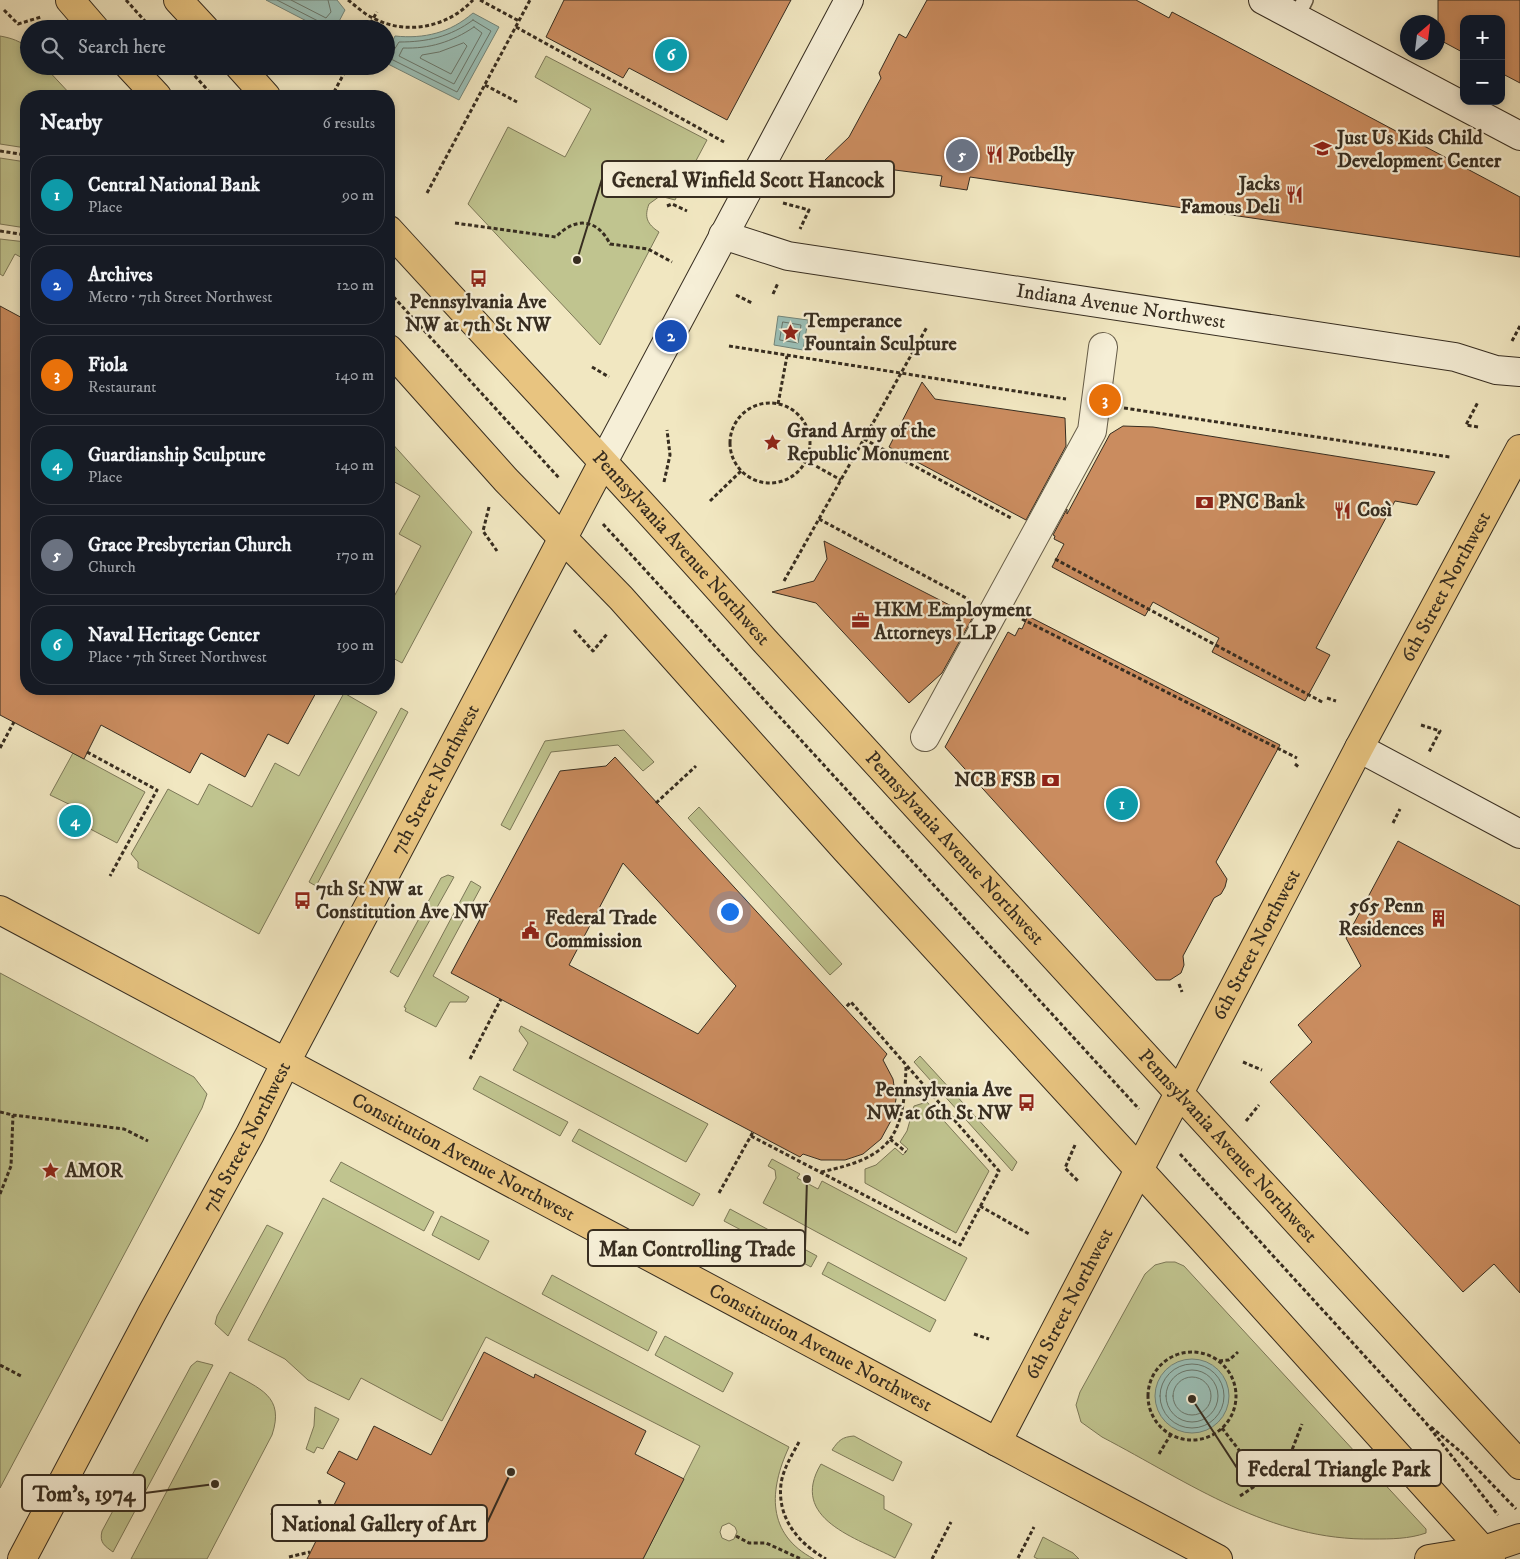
<!DOCTYPE html>
<meta charset="utf-8">
<style>
body{margin:0;font-family:"IM FELL DW Pica",serif;background:#20242c;color:#f1f3f6}
.controls{position:absolute;right:15px;top:15px;display:grid;overflow:hidden;border-radius:10px;box-shadow:0 2px 8px #0003}
.controls button{width:45px;height:45px;display:grid;place-items:center;padding:0;border:0;border-bottom:1px solid #363941;background:#171b24;color:#f1f3f6;font:25px sans-serif}
.compass{position:absolute;left:1400px;top:15px;width:45px;height:45px;border-radius:50%;background:#171b24;box-shadow:0 2px 8px #0003;rotate:28deg}
.you{position:absolute;left:729px;top:911px;width:18px;height:18px;margin:-12px;border:4px solid #fff;border-radius:50%;background:#1a73e8;box-shadow:0 0 0 8px #1a73e833}
.badge{display:grid;place-items:center;width:32px;height:32px;border-radius:50%;background:#8c9099;color:#fff;font-size:16px;font-weight:700}
.pin{position:absolute;translate:-50% -50%;border:2px solid #fff;box-shadow:0 1px 5px #0006}
.list{margin:0;padding:0;list-style:none}
h2{display:flex;justify-content:space-between;align-items:center;height:65px;margin:0;padding:0 20px;font-size:21px}
h2 small{font-size:16px;font-weight:400;color:#9ea1a6}
.list li{display:grid;grid-template-columns:32px 1fr auto;gap:15px;align-items:center;box-sizing:border-box;height:80px;margin:0 10px 10px;padding:0 10px;border:1px solid #363941;border-radius:20px}
.list b{display:block;font-size:19px;white-space:nowrap}
.list p{margin:0;font-size:16px;white-space:nowrap;color:#9ea1a6}
.list em{font-size:16px;font-style:normal;color:#9ea1a6}
.icon{flex:none;width:28px;height:28px;fill:none;stroke:currentColor;stroke-width:2;stroke-linecap:round;stroke-linejoin:round}
.map{position:relative;flex:none;width:1520px;height:1559px;overflow:hidden}
.search{position:absolute;background:#171b24;box-shadow:0 2px 8px #0003;left:20px;top:20px;width:375px;height:55px;display:flex;align-items:center;gap:12px;box-sizing:border-box;padding:0 18px;border-radius:28px;color:#9ea1a6;font-size:19px}
.panel{position:absolute;background:#171b24;box-shadow:0 2px 8px #0003;left:20px;top:90px;width:375px;height:605px;border-radius:20px}
.map>svg:first-child{display:block}
.green{fill:#c0c48f;stroke:#7c7858;fill-rule:evenodd}
.water{fill:#9bbfb6;stroke:#73857a}
.lines{fill:none;stroke-linecap:round;stroke-linejoin:round}
.shore{stroke:#69766b;stroke-width:1}
.building{fill:#ca8c5f;stroke:#372d20;fill-rule:evenodd}
.lane-casing{stroke:#665c48;stroke-width:18}
.street-casing{stroke:#665c48;stroke-width:30}
.secondary-casing{stroke:#372d20;stroke-width:30}
.primary-casing{stroke:#372d20;stroke-width:30}
.highway-casing{stroke:#372d20;stroke-width:30}
.path{stroke:#372d20;stroke-width:3;stroke-dasharray:4 2.5;stroke-linecap:butt}
.lane{stroke:#f6efd7;stroke-width:15}
.street{stroke:#f6efd7;stroke-width:28}
.secondary{stroke:#f6efd7;stroke-width:28}
.primary{stroke:#e8c480;stroke-width:28}
.highway{stroke:#e8c480;stroke-width:28}
.labels{text-anchor:middle;dominant-baseline:central;stroke-width:4.5;stroke-linejoin:round;paint-order:stroke}
.poi-label{font-size:20px;font-weight:bold;fill:#372d20;stroke:#f6efd7;text-anchor:start}
.street-label{font-size:20px;fill:#372d20;stroke:#f6efd7}
.leader{fill:none;stroke:#372d20;stroke-width:2}
.callout-dot{fill:#372d20;stroke:#f6efd7;stroke-width:2}
.callout{fill:#f6efd7;stroke:#372d20;stroke-width:2}
.callout-label{font-size:21px;text-anchor:middle;font-weight:bold;fill:#372d20}
</style>
<div class="map">
<svg width="1520" height="1559" viewBox="0 0 1520 1559">
<rect width="100%" height="100%" fill="#f1e7c1"/>
<filter id="stains"><feTurbulence type="fractalNoise" baseFrequency=".004" numOctaves="4"/><feColorMatrix values="0 0 0 0 .2 0 0 0 0 .09 0 0 0 0 .02 0 0 0 .5 -.17"/></filter>
<radialGradient id="worn" r=".72"><stop offset=".6" stop-color="#630" stop-opacity="0"/><stop offset="1" stop-color="#630" stop-opacity=".3"/></radialGradient>
<path class="green" d="M0 36C11 38 21 41 29 49V66H44L72 96H26V148L0 144Z
M546 56 707 140 675 200 660 196 649 204C644 217 647 224 659 232L600 345 468 204 508 127 565 157 591 109 535 77Z
M0 158 26 162V228L0 224Z
M0 239 26 242V260L15 254 3 276 0 274Z
M389 440 472 532 402 663 389 656V606L421 546 399 534 420 496 389 479Z
M344 693 377 712 259 934 138 868V862L131 854 168 789 198 805 209 784 252 807 275 763 299 776Z
M401 708 408 712 316 886 309 882Z
M624 730 654 762 643 771 618 745 551 752 510 830 501 825 545 741Z
M73 753 145 792 117 843 75 821 81 810 50 795Z
M699 807 842 964 830 975 688 818Z
M448 875 454 877 398 977 390 972 441 878Z
M471 881 481 887 433 976 469 997 466 1002H450L436 1027 405 1011 406 1008 404 1007Z
M0 973 194 1077 207 1094 202 1108 0 1488Z
M521 1026 708 1124 686 1162 513 1070 528 1043 519 1031Z
M920 1056 1017 1162 1012 1171 914 1062Z
M480 1076 568 1122 560 1136 473 1089Z
M927 1102 989 1171 956 1233 865 1183V1169L876 1165 895 1148 903 1155 908 1149 900 1142 907 1131 914 1106Z
M579 1129 700 1194 693 1206 572 1141Z
M772 1159 800 1174 797 1178 818 1189 822 1181 967 1258 945 1301 763 1203 776 1178 775 1170 768 1166Z
M341 1162 434 1212 424 1231 330 1181Z
M323 1198 789 1447C769 1490 766 1534 814 1559H643L700 1446 486 1337 442 1421 361 1378 349 1400 308 1380 285 1359 248 1340ZM729 1523 735 1527 737 1532 734 1539 729 1541 722 1538 720 1532 722 1526Z
M730 1209 817 1256 811 1267 724 1221Z
M441 1216 489 1241 479 1260 432 1235Z
M267 1225 283 1233 228 1336 215 1324 217 1316Z
M828 1262 936 1320 930 1332 822 1274Z
M1166 1262H1175L1184 1266 1402 1503 1426 1529V1533C1409 1539 1391 1539 1373 1539 1270 1541 1190 1483 1102 1437L1081 1422 1076 1405 1080 1392 1145 1274 1155 1265Z
M552 1275 657 1332 648 1351 542 1294Z
M665 1336 733 1373 723 1392 655 1355Z
M197 1361 213 1365 113 1552C105 1546 99 1543 102 1531L191 1366Z
M230 1372C260 1389 285 1396 272 1435L207 1559H131Z
M315 1407 339 1419 323 1449 317 1447 314 1453 306 1449 314 1426Z
M854 1436 902 1462 893 1481 832 1450C839 1440 842 1437 854 1436Z
M821 1464 884 1496V1509L912 1524 895 1558C857 1538 788 1519 821 1464Z
M1043 1537 1073 1553 1079 1559H1038L1034 1557Z"/>
<path class="water" d="M266 0H337L345 10 335 29H322Z
M473 13 499 27 459 100 386 63V54L395 36C424 39 450 33 473 13Z
M778 316 808 320 803 350 774 345Z
M1155 1396a37 37 0 1 1 74 0a37 37 0 1 1-74 0Z"/>
<g class="lines">
<path class="shore" d="M277 0 320 22 323 29
M291 0 326 18 331 12 328 0
M473 20 491 31 457 92 389 58 399 42C427 42 450 37 473 20Z
M474 27 482 33 454 84 399 56 403 48C429 49 452 42 474 27Z
M464 43 467 46 451 74 420 58 422 55 439 52Z
M783 322 801 325 798 343 780 340Z
M1160 1396a32 32 0 1 1 64 0a32 32 0 1 1-64 0Z
M1166 1396a26 26 0 1 1 52 0a26 26 0 1 1-52 0Z
M1173 1396a19 19 0 1 1 38 0a19 19 0 1 1-38 0Z"/>
</g>
<path class="building" d="M564 0H791L727 120 629 68 623 78 546 37Z
M927 0H1136L1169 18 1172 12 1520 197V257L970 177 967 190 940 186 942 176 824 161 849 137 881 78 879 73 899 34 906 38Z
M1438 0H1520V83L1501 73V19H1464V53L1438 39Z
M0 306 26 320V689H318L288 744 268 734 245 777 201 753 190 773 101 725 84 759 0 715Z
M922 382 935 399 1065 418 1066 446 1026 520 889 447Z
M1123 426 1153 427 1435 472 1417 505 1395 501 1316 648 1330 655 1305 701 1212 652 1219 638 1153 602 1145 616 1052 567 1064 544 1054 539 1055 536 1053 535 1067 509V514L1110 434Z
M824 541 973 617 942 673 909 703 816 603 772 592 814 581 827 559Z
M1028 616 1280 745 1216 862 1227 879 1225 887 1221 894 1214 898 1183 956 1184 965 1181 973 1170 980H1156L945 747 1008 632 1015 636 1019 628 1022 629Z
M615 757 887 1054 883 1060 893 1079 896 1099 893 1117 881 1139 863 1154 845 1160H821L803 1154 800 1157 451 973 560 771 606 766ZM623 863 736 986 698 1034 569 965Z
M1398 841 1520 906V1293L1494 1264 1463 1292 1270 1082 1312 1042 1298 1025 1361 966 1346 938Z
M484 1352 534 1378 535 1374 646 1431 635 1454 684 1479 643 1559H307L345 1483 327 1473 339 1451 357 1460 374 1426 431 1455Z"/>
<g class="lines">
<defs>
<path id="lane" d="M1296 18 1305 0"/>
<path id="street" d="M925 737 1092 431 1103 347"/>
<g id="secondary">
<path d="M1263 0 1520 136"/>
<path id="s1" d="M723 235 788 256 1455 357 1496 370 1520 372"/>
<path d="M602 464 849 0"/>
<path d="M1359 748 1520 834"/>
</g>
<g id="primary">
<path d="M70 0 95 29"/>
<path d="M178 0 205 29"/>
<path d="M129 66 157 96"/>
<path d="M239 66 266 96"/>
<path id="s2" d="M389 230C514 367 642 501 764 640L1520 1465"/>
<path d="M389 349 506 480 621 598 846 850 1198 1234 1491 1559"/>
<path d="M997 1442 1218 1559"/>
<path id="s3" d="M22 1559 152 1313 250 1134 286 1062 602 464"/>
<path d="M1429 1559 1484 1550 1520 1538"/>
</g>
<g id="highway">
<path id="s4" d="M0 910 997 1442 1359 748 1520 449"/>
</g>
</defs>
<use href="#lane" class="lane-casing"/>
<use href="#street" class="street-casing"/>
<use href="#secondary" class="secondary-casing"/>
<use href="#primary" class="primary-casing"/>
<use href="#highway" class="highway-casing"/>
<path class="path" d="M126 0 152 29
M348 0C356 6 364 14 373 18 407 36 448 27 473 0
M480 0 519 21
M4 10 18 24 41 17
M516 27 724 142
M367 29 377 12
M186 66 213 96
M485 85 517 102
M334 92 348 66
M0 151 26 155
M703 181 713 183
M427 193 530 0
M783 203 809 210 800 229
M667 206 672 204 687 211
M455 223 556 237C575 217 597 218 610 244L648 249 672 262
M0 231 26 235
M389 292 560 479
M773 294 778 283
M736 295 752 303
M1512 341 1520 326
M729 346 1066 399
M592 367 609 377
M730 443a40 40 0 1 1 80 0a40 40 0 1 1-80 0Z
M778 404 787 356
M1124 408 1450 457
M1478 427 1466 425 1478 402
M864 439 1011 518
M805 460 841 480
M664 482 670 455 667 430
M710 501 741 471
M489 507 483 531 497 551
M819 519 968 599
M603 524 1139 1109
M1055 559 1324 703
M784 581 927 327
M1022 619 1297 758
M574 630 593 651 607 634
M1327 698 1336 701
M1421 725 1440 731 1429 752
M0 748 14 722
M87 752 157 790 110 876
M1295 764 1300 768
M656 803 696 766
M1393 823 1400 809
M1179 984 1182 992
M470 1059 501 999
M1243 1062 1262 1070
M0 1112 13 1115 124 1129 148 1141
M1246 1121 1259 1105
M751 1136 960 1245 999 1171 851 1002 845 1008
M890 1139 906 1152
M1075 1145 1065 1168 1078 1181
M1180 1154 1426 1423 1498 1515
M821 1172C891 1157 904 1138 906 1067
M719 1193 753 1132
M0 1194 11 1166 13 1115
M980 1206 1029 1234
M974 1334 989 1339
M1148 1396a44 44 0 1 1 88 0a44 44 0 1 1-88 0Z
M1219 1361 1229 1360 1238 1352
M0 1365 21 1376
M1431 1427 1461 1452 1516 1509
M1222 1428 1249 1463 1260 1484
M799 1442C792 1455 783 1469 781 1484 777 1518 798 1543 826 1559
M1159 1454 1171 1434
M1240 1496 1279 1470 1292 1450 1302 1424
M319 1500 326 1521
M271 1513 318 1537
M736 1536 749 1543H766L801 1559
M289 1557 310 1552
M1018 1558 1034 1527
M932 1559 951 1522"/>
<use href="#lane" class="lane"/>
<use href="#street" class="street"/>
<use href="#secondary" class="secondary"/>
<use href="#primary" class="primary"/>
<use href="#highway" class="highway"/>
</g>
<defs>
<symbol id="school-bare" viewBox="-9 -9 18 18"><path d="M0-5L7-2L0 1L-7-2ZM-4 1L0 2.5L4 1V4Q0 6-4 4Z" fill="#8f2418" stroke="#f6efd7" stroke-width="2.5" paint-order="stroke"/></symbol>
<symbol id="restaurant-bare" viewBox="-9 -9 18 18"><path d="M-5-6h1v4h1v-4h1v4h1v-4h1v5L-1.5 .5V6h-2V.5L-5-1ZM5-6V6H3V1.5H1.5Q1.5-4 5-6Z" fill="#8f2418" stroke="#f6efd7" stroke-width="2.5" paint-order="stroke"/></symbol>
<symbol id="bus-bare" viewBox="-9 -9 18 18"><path d="M-5-6H5V4H4V6H2V4H-2V6H-4V4H-5ZM-3.5-4V0h7V-4ZM-3.5 1.2v1.5H-2V1.2ZM2 1.2v1.5H3.5V1.2Z" fill="#8f2418" stroke="#f6efd7" stroke-width="2.5" paint-order="stroke"/></symbol>
<symbol id="sight-bare" viewBox="-9 -9 18 18"><path d="M0-6L1.8-2.2L6-1.7L2.9 1.2L3.7 5.4L0 3.3L-3.7 5.4L-2.9 1.2L-6-1.7L-1.8-2.2Z" fill="#8f2418" stroke="#f6efd7" stroke-width="2.5" paint-order="stroke"/></symbol>
<symbol id="bank-bare" viewBox="-9 -9 18 18"><path d="M-6-4H6V4H-6ZM0-2.3a2.3 2.3 0 1 0 0 4.6a2.3 2.3 0 1 0 0-4.6Z" fill="#8f2418" stroke="#f6efd7" stroke-width="2.5" paint-order="stroke"/></symbol>
<symbol id="office-bare" viewBox="-9 -9 18 18"><path d="M-6-3h4V-5.5h4V-3h4V5H-6ZM-1-4.5V-3h2v-1.5ZM-6 0V1H6V0Z" fill="#8f2418" stroke="#f6efd7" stroke-width="2.5" paint-order="stroke"/></symbol>
<symbol id="building-bare" viewBox="-9 -9 18 18"><path d="M-4-6H4V6H1V3H-1V6H-4ZM-2.5-4.3h1.7v1.8h-1.7ZM.8-4.3h1.7v1.8H.8ZM-2.5-1h1.7V.8h-1.7ZM.8-1h1.7V.8H.8Z" fill="#8f2418" stroke="#f6efd7" stroke-width="2.5" paint-order="stroke"/></symbol>
<symbol id="civic-bare" viewBox="-9 -9 18 18"><path d="M-.6-6.5H3V-4.5H.6V-3L4-1V1h2V6H-6V1h2V-1L-.6-3ZM-1.2 2.5V6h2.4V2.5Z" fill="#8f2418" stroke="#f6efd7" stroke-width="2.5" paint-order="stroke"/></symbol>
</defs>
<g fill-rule="evenodd">
<use href="#school-bare" x="1310" y="136" width="25" height="25"/>
<use href="#restaurant-bare" x="982" y="142" width="25" height="25"/>
<use href="#restaurant-bare" x="1282" y="182" width="25" height="25"/>
<use href="#bus-bare" x="466" y="266" width="25" height="25"/>
<use href="#sight-bare" x="778" y="320" width="25" height="25"/>
<use href="#sight-bare" x="760" y="430" width="25" height="25"/>
<use href="#bank-bare" x="1192" y="490" width="25" height="25"/>
<use href="#restaurant-bare" x="1330" y="498" width="25" height="25"/>
<use href="#office-bare" x="848" y="608" width="25" height="25"/>
<use href="#bank-bare" x="1038" y="768" width="25" height="25"/>
<use href="#bus-bare" x="290" y="888" width="25" height="25"/>
<use href="#building-bare" x="1426" y="906" width="25" height="25"/>
<use href="#civic-bare" x="518" y="918" width="25" height="25"/>
<use href="#bus-bare" x="1014" y="1090" width="25" height="25"/>
<use href="#sight-bare" x="38" y="1158" width="25" height="25"/>
</g>
<g class="labels">
<g class="poi-label">
<text x="1337" y="138">Just Us Kids Child<tspan x="1337" dy="23">Development Center</tspan></text>
<text x="1008" y="155">Potbelly</text>
<text x="1280" y="184" text-anchor="end">Jacks<tspan x="1280" dy="23">Famous Deli</tspan></text>
<text x="478" y="302" text-anchor="middle">Pennsylvania Ave<tspan x="478" dy="23">NW at 7th St NW</tspan></text>
<text x="804" y="321">Temperance<tspan x="804" dy="23">Fountain Sculpture</tspan></text>
<text x="787" y="431">Grand Army of the<tspan x="787" dy="23">Republic Monument</tspan></text>
<text x="1218" y="502">PNC Bank</text>
<text x="1357" y="510">Così</text>
<text x="874" y="610">HKM Employment<tspan x="874" dy="23">Attorneys LLP</tspan></text>
<text x="1036" y="780" text-anchor="end">NCB FSB</text>
<text x="316" y="889">7th St NW at<tspan x="316" dy="23">Constitution Ave NW</tspan></text>
<text x="1424" y="906" text-anchor="end">565 Penn<tspan x="1424" dy="23">Residences</tspan></text>
<text x="545" y="918">Federal Trade<tspan x="545" dy="23">Commission</tspan></text>
<text x="1012" y="1090" text-anchor="end">Pennsylvania Ave<tspan x="1012" dy="23">NW at 6th St NW</tspan></text>
<text x="65" y="1171">AMOR</text>
</g>
<g class="street-label">
<text stroke="none"><textPath href="#s1" startOffset="405">Indiana Avenue Northwest</textPath></text>
<text stroke="none"><textPath href="#s2" startOffset="432">Pennsylvania Avenue Northwest</textPath></text>
<text stroke="none"><textPath href="#s4" startOffset="2096">6th Street Northwest</textPath></text>
<text stroke="none"><textPath href="#s3" startOffset="882">7th Street Northwest</textPath></text>
<text stroke="none"><textPath href="#s2" startOffset="838">Pennsylvania Avenue Northwest</textPath></text>
<text stroke="none"><textPath href="#s4" startOffset="1691">6th Street Northwest</textPath></text>
<text stroke="none"><textPath href="#s3" startOffset="478">7th Street Northwest</textPath></text>
<text stroke="none"><textPath href="#s2" startOffset="1242">Pennsylvania Avenue Northwest</textPath></text>
<text stroke="none"><textPath href="#s4" startOffset="525">Constitution Avenue Northwest</textPath></text>
<text stroke="none"><textPath href="#s4" startOffset="1286">6th Street Northwest</textPath></text>
<text stroke="none"><textPath href="#s4" startOffset="930">Constitution Avenue Northwest</textPath></text>
</g>
</g>
<path class="leader" d="M577 260L602 179M807 1179L805 1248M1192 1399L1237 1468M215 1484L145 1493M511 1472L487 1523"/>
<g class="callout-dot">
<circle cx="577" cy="260" r="5"/>
<circle cx="807" cy="1179" r="5"/>
<circle cx="1192" cy="1399" r="5"/>
<circle cx="215" cy="1484" r="5"/>
<circle cx="511" cy="1472" r="5"/>
</g>
<g class="callout">
<rect x="602" y="161" width="292" height="36" rx="5"/>
<rect x="588" y="1230" width="217" height="36" rx="5"/>
<rect x="1237" y="1450" width="204" height="36" rx="5"/>
<rect x="22" y="1475" width="123" height="36" rx="5"/>
<rect x="272" y="1505" width="215" height="36" rx="5"/>
</g>
<g class="callout-label">
<text x="748" y="187">General Winfield Scott Hancock</text>
<text x="697" y="1256">Man Controlling Trade</text>
<text x="1339" y="1476">Federal Triangle Park</text>
<text x="84" y="1501">Tom's, 1974</text>
<text x="379" y="1531">National Gallery of Art</text>
</g>
<rect width="100%" height="100%" filter="url(#stains)"/>
<rect width="100%" height="100%" fill="url(#worn)"/>
</svg>
<div class="controls">
<button>+</button>
<button>−</button>
</div>
<svg class="compass" viewBox="-18 -18 36 36"><path d="M0-13l5 13h-10z" fill="#e53935"/><path d="M0 13l5-13h-10z" fill="#9ea1a6"/></svg>
<div class="you"></div>
<div class="pin badge" style="left:1122px;top:804px;background:#0f9aa8">1</div>
<div class="pin badge" style="left:671px;top:336px;background:#1a4fb4">2</div>
<div class="pin badge" style="left:1105px;top:400px;background:#e8710a">3</div>
<div class="pin badge" style="left:75px;top:821px;background:#0f9aa8">4</div>
<div class="pin badge" style="left:962px;top:155px;background:#6b7280">5</div>
<div class="pin badge" style="left:671px;top:55px;background:#0f9aa8">6</div>
<div class="search"><svg class="icon" aria-label="search" viewBox="0 0 24 24"><circle cx="10" cy="10" r="6"/><path d="M15 15l6 6"/></svg>Search here</div>
<section class="panel">
<h2>Nearby<small>6 results</small></h2>
<ul class="list">
<li><span class="badge" style="background:#0f9aa8">1</span><div><b>Central National Bank</b><p>Place</p></div><em>90 m</em></li>
<li><span class="badge" style="background:#1a4fb4">2</span><div><b>Archives</b><p>Metro · 7th Street Northwest</p></div><em>120 m</em></li>
<li><span class="badge" style="background:#e8710a">3</span><div><b>Fiola</b><p>Restaurant</p></div><em>140 m</em></li>
<li><span class="badge" style="background:#0f9aa8">4</span><div><b>Guardianship Sculpture</b><p>Place</p></div><em>140 m</em></li>
<li><span class="badge" style="background:#6b7280">5</span><div><b>Grace Presbyterian Church</b><p>Church</p></div><em>170 m</em></li>
<li><span class="badge" style="background:#0f9aa8">6</span><div><b>Naval Heritage Center</b><p>Place · 7th Street Northwest</p></div><em>190 m</em></li>
</ul>
</section>
</div>
